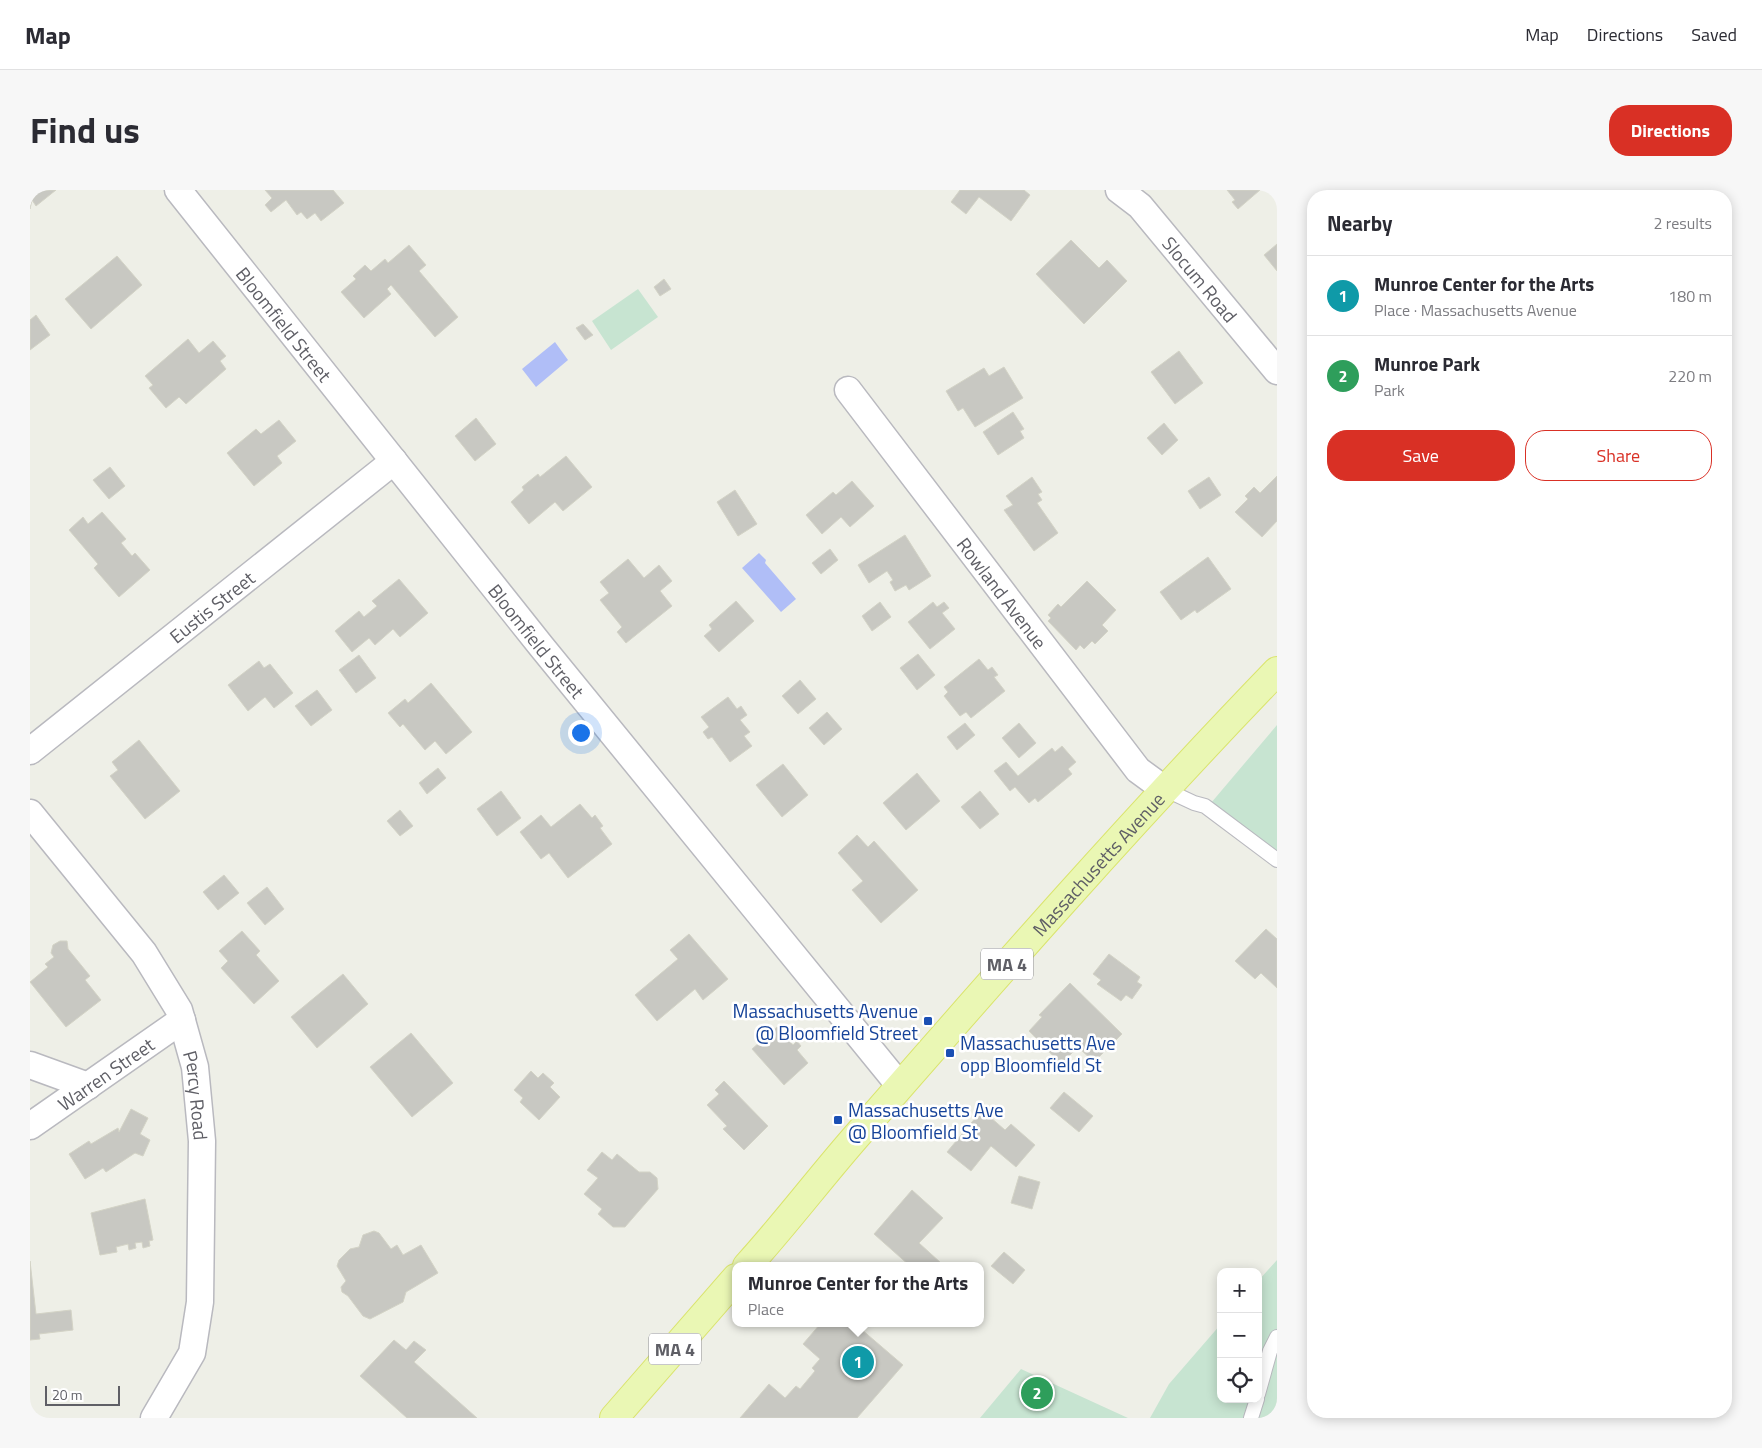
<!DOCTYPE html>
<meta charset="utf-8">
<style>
body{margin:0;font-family:"Titillium Web",sans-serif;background:#f7f7f7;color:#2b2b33}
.controls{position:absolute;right:15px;bottom:15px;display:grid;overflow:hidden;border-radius:10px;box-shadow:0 2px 12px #0003}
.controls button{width:45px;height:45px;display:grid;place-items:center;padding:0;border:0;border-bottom:1px solid #e1e1e2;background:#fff;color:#2b2b33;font:25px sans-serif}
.scale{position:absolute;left:15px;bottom:12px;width:75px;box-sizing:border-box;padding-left:5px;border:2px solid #5f5f66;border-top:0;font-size:14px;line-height:18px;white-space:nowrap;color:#5f5f66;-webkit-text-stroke:4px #fff;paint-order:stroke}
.you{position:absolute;left:550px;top:542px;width:18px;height:18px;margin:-12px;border:4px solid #fff;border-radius:50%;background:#1a73e8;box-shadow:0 0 0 8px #1a73e833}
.badge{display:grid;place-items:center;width:32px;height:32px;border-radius:50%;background:#d93025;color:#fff;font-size:16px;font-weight:700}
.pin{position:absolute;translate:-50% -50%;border:2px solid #fff;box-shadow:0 1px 5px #0006}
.popup{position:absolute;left:702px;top:1072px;width:252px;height:65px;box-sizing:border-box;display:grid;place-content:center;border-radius:10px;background:#fff;filter:drop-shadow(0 1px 4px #0005);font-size:16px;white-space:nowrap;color:#7c7c81}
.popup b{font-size:19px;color:#2b2b33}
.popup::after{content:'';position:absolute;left:50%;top:100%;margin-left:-10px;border:10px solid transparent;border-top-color:#fff}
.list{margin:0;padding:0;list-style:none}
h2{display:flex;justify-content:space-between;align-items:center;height:65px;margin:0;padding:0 20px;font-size:21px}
h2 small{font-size:16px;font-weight:400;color:#7c7c81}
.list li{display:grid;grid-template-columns:32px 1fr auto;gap:15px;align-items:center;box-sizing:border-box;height:80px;padding:0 20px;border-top:1px solid #e1e1e2}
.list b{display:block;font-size:19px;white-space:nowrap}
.list p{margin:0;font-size:16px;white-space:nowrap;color:#7c7c81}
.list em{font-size:16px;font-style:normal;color:#7c7c81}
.actions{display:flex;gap:10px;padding:15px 20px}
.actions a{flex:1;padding:11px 0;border:1px solid #d93025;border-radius:20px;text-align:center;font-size:18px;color:#d93025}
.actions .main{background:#d93025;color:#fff}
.icon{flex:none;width:28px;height:28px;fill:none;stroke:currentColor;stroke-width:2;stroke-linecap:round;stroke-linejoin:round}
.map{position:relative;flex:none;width:1247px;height:1228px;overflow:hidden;border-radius:20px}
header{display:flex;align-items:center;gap:30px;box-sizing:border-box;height:70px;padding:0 25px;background:#fff;border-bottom:1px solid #e1e1e2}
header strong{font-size:24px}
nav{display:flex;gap:28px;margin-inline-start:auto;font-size:18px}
.intro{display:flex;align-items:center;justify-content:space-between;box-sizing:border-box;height:120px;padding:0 30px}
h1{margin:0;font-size:35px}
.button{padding:12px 22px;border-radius:20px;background:#d93025;color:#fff;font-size:18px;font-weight:700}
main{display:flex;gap:30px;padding:0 30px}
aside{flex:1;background:#fff;border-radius:20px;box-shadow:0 2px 12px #0003}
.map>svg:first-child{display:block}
.green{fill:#c7e4d1}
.water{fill:#b0bef7}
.building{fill:#c8c8c2;stroke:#d3d3c6}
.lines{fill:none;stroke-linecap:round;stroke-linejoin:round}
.lane-casing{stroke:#b9b9bf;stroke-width:16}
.street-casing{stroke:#b9b9bf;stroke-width:29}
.primary-casing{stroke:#dae46c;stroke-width:30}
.lane{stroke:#fff;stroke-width:14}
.street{stroke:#fff;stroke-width:26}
.primary{stroke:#eaf7b4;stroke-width:28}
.transit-dot{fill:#1a4fb4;stroke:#fff;stroke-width:2}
.labels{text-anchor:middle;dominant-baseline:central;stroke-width:5;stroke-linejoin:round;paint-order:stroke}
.shield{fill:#fff;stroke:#8f8f94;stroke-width:1}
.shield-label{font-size:18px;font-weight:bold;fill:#5f5f66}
.street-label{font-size:19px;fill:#5f5f66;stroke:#fff}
.transit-label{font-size:19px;fill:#164399;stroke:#fff;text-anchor:start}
</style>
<header>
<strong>Map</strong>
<nav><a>Map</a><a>Directions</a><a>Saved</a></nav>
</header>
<div class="intro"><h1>Find us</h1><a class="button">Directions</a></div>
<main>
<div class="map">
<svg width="1247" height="1228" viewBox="0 0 1247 1228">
<rect width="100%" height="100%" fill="#eeefe7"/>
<path class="green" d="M608 99 628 127 581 160 562 131Z
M1247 535V666L1181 613Z
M1247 1070V1228H1120L1139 1194 1191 1134V1209H1228V1091Z
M991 1179 1098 1228H950Z"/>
<path class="water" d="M525 152 538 170 506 197 492 179Z
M729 363 736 370 735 373 766 409 751 422 712 378Z"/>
<path class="building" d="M0 0H26L6 16 2 10 0 19Z
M235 0H303L314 13 291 31 285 23 277 29 271 22 267 25 256 10 241 22 235 15 242 8Z
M930 0H994L1000 5 981 31 949 7 936 24 921 12Z
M1197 0H1230L1208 19 1202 12 1205 10Z
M1041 50 1069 78 1077 70 1097 91 1054 134 1006 84Z
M1247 54V81L1234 65Z
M379 55 396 75 389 81 428 127 405 147 361 95 357 99 361 104 334 128 311 102 326 89 323 86 335 75 341 81 355 69 358 73Z
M87 66 112 95 61 139 35 109Z
M634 89 641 99 630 106 624 97Z
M6 125 20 145 0 160V130Z
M553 134 563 145 555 150 546 138Z
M158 149 169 163 183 151 196 166 190 171 196 179 156 214 149 207 136 218 119 198 123 195 115 186Z
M1149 161 1173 193 1145 214 1121 182Z
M974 177 993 208 945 237 933 218 928 221 916 201 954 178 959 186Z
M983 222 994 239 990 241 994 248 968 265 953 242Z
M446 228 466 254 445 271 425 246Z
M249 230 266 251 247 266 252 273 224 296 197 263 226 239 231 244Z
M1134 233 1148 250 1132 265 1117 248Z
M536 266 562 297 533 321 525 312 499 334 481 312 494 300 492 297 508 284 510 287Z
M80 277 95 296 79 309 63 290Z
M1247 286V331L1232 347 1205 322 1218 309 1215 306 1224 297 1230 303Z
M1002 287 1012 302 1008 304 1012 310 1007 313 1028 343 1004 361 974 320 983 315 976 306Z
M1179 287 1191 305 1170 319 1158 301Z
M822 291 844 316 820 337 811 327 792 344 776 325 803 302 806 305Z
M705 300 727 334 708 346 687 312Z
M72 322 96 349 91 353 102 366 105 363 120 380 89 407 64 378 68 374 39 340 53 327 58 334Z
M875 345 901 386 879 400 876 395 865 401 860 392 863 390 857 381 839 393 828 375Z
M800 359 808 370 791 384 782 373Z
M1178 367 1201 399 1167 423 1165 420 1151 430 1130 402Z
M598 369 614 388 629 375 642 391 630 401 642 416 596 453 587 442 592 437 570 410 579 403 570 392Z
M369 389 398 423 370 447 363 439 345 455 339 448 322 462 305 441 329 421 334 427 347 416 342 411Z
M1057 391 1086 420 1072 435 1078 441 1065 454 1062 451 1054 459 1050 455 1046 460 1018 431 1021 428 1018 425 1028 414 1031 417Z
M706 411 724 431 689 462 674 446 682 439 679 435Z
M850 412 861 427 842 441 832 426Z
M903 412 907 417 914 412 919 418 912 423 925 439 900 459 878 432Z
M888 464 905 485 887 500 870 478Z
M329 465 346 488 326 503 309 480Z
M949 469 958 480 962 477 968 485 964 487 975 501 941 528 936 522 930 526 914 506 918 502 914 497Z
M229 471 234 478 240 474 263 503 244 518 235 507 218 521 198 495Z
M770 490 786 509 768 524 752 506Z
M401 493 442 542 416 564 405 551 395 560 373 534 370 537 358 523 375 509 378 513Z
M287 500 302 520 281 536 265 516Z
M698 507 707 519 711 516 717 525 710 530 720 542 714 546 722 556 700 572 682 547 678 549 673 542 679 537 671 527Z
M797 522 812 539 794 555 779 538Z
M935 533 945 545 927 560 917 547Z
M989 533 1006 553 989 568 972 548Z
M109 550 150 601 115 629 80 586 88 580 82 572Z
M1032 556 1046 572 1038 579 1042 584 1008 612 1005 608 999 613 985 597 980 601 964 581 976 572 988 586 1022 558 1025 562Z
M753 574 778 605 752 627 726 595Z
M408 578 416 588 397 604 389 593Z
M887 583 910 611 876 640 853 613Z
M471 601 491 628 467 646 447 619Z
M950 601 969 624 950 639 931 617Z
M550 614 562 628 565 625 573 636 570 638 582 654 538 688 519 663 511 669 490 642 511 625 521 637Z
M370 620 383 636 370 646 357 631Z
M827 645 838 657 844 651 888 700 851 733 822 700 833 691 808 663Z
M194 685 209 703 188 720 173 702Z
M237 697 254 719 235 735 217 713Z
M1236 739 1247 749V798L1231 783 1225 789 1205 771Z
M212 741 230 761 226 765 249 791 224 814 191 778 198 771 189 761Z
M659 744 698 789 673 810 665 799 627 831 605 805 648 769 640 760Z
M30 751H37L38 759 60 786 55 790 71 810 36 837 0 792 18 777 15 774 24 767 21 763 23 755Z
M1079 764 1110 787 1107 792 1112 795 1102 809 1096 805 1091 811 1067 794 1071 790 1063 784Z
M313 784 338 814 287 858 261 827Z
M1040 793 1092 844 1064 872 1048 857 1031 874 999 841 1012 827 1009 825Z
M747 837 763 855 767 851 771 856 767 860 778 873 754 895 722 859Z
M381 843 423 893 382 927 340 877Z
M501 881 508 888 513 883 524 893 520 897 530 907 509 930 490 912 493 908 484 900Z
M694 891 738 936 714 960 693 939 697 936 677 915 689 904 685 900Z
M1034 902 1063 926 1049 942 1020 918Z
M101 919 118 928 110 944 120 950 113 966 105 963 76 982 73 978 55 989 39 964 59 951 61 954 88 938 89 942Z
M952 920 975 940 981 934 1005 955 986 977 961 956 941 981 917 962Z
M572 962 582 970 587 964 609 982H620L627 988 628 999 595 1037H583L568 1024 572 1019 554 1004 568 988 557 980Z
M989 986 1010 992 1002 1019 981 1013Z
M882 1000 913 1028 889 1053 911 1073 909 1076H880L844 1044Z
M115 1009 123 1050 119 1051 120 1056 113 1058 112 1052 105 1053 106 1058 99 1060 98 1054 86 1057 87 1062 70 1065 61 1023Z
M344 1041 349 1043 361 1059 367 1055 373 1065 391 1055 408 1083 376 1102 373 1112 340 1129 333 1126 318 1106 312 1102 311 1097 316 1091 307 1076 309 1070 320 1059 329 1057 333 1045Z
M974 1062 995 1080 983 1094 961 1076Z
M0 1071 6 1124 41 1120 43 1140 9 1144 10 1149 0 1150Z
M791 1133H824L873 1175 827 1228H710L739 1194 755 1208 766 1196 770 1199 785 1181 782 1178 790 1169 773 1154Z
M364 1150 376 1160 384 1151 396 1160 384 1172 447 1228H377L330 1186Z"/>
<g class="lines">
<defs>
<path id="lane" d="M1134 599 1164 613 1175 616 1247 670
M1228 1204 1240 1161 1247 1147
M1221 1228 1227 1209"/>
<g id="street">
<path id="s1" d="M148 0 511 456 870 896"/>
<path id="s2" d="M1089 0 1110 16 1247 181"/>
<path id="s3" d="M818 200 1108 580 1134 599"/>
<path id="s4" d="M0 561 364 271"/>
<path id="s5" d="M0 623 114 763 149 820 165 877 172 951 170 1112 162 1163 124 1228"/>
<path d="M0 875 58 896"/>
<path id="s6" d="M0 936 152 830"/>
</g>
<g id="primary">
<path id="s7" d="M717 1076C757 1032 792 985 831 941 967 785 1103 630 1247 481"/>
<path d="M584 1228 706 1088"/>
</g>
</defs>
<use href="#lane" class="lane-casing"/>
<use href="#street" class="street-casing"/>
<use href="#primary" class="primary-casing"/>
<use href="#lane" class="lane"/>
<use href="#street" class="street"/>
<use href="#primary" class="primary"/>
</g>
<g class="transit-dot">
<rect x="893" y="826" width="10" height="10" rx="2.5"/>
<rect x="915" y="858" width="10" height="10" rx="2.5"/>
<rect x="803" y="925" width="10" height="10" rx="2.5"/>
</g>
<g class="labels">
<g class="shield">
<rect x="951" y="758.5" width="52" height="31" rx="4"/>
<rect x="619" y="1143.5" width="52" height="31" rx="4"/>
</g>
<g class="shield-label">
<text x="977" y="774">MA 4</text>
<text x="645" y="1159">MA 4</text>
</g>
<g class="street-label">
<text stroke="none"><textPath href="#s2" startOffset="121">Slocum Road</textPath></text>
<text stroke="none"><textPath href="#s1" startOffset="171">Bloomfield Street</textPath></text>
<text stroke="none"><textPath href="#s3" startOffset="255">Rowland Avenue</textPath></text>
<text stroke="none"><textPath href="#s4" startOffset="232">Eustis Street</textPath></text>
<text stroke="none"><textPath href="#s1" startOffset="576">Bloomfield Street</textPath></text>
<text stroke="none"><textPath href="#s7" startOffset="534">Massachusetts Avenue</textPath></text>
<text stroke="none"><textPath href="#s6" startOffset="92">Warren Street</textPath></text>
<text stroke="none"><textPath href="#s5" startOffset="335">Percy Road</textPath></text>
</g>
<g class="transit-label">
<text x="888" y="820" text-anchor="end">Massachusetts Avenue<tspan x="888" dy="22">@ Bloomfield Street</tspan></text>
<text x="930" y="852">Massachusetts Ave<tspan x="930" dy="22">opp Bloomfield St</tspan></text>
<text x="818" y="919">Massachusetts Ave<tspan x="818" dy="22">@ Bloomfield St</tspan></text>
</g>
</g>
</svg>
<div class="controls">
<button>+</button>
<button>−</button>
<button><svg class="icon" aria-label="locate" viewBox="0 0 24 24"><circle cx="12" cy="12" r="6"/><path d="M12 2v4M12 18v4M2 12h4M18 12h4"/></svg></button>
</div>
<div class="scale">20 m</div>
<div class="you"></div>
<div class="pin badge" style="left:828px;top:1172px;background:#0f9aa8">1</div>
<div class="popup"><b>Munroe Center for the Arts</b>Place</div>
<div class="pin badge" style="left:1007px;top:1203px;background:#2e9e5b">2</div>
</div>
<aside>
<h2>Nearby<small>2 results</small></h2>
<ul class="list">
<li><span class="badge" style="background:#0f9aa8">1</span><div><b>Munroe Center for the Arts</b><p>Place · Massachusetts Avenue</p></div><em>180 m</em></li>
<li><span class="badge" style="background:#2e9e5b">2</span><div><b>Munroe Park</b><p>Park</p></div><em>220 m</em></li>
</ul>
<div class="actions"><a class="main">Save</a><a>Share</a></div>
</aside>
</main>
